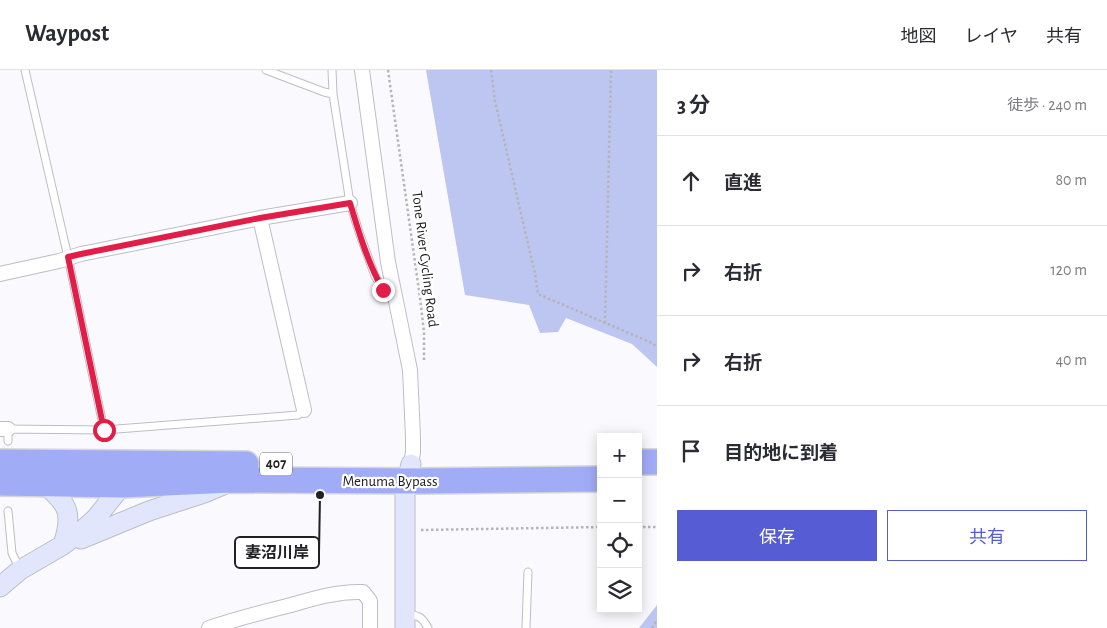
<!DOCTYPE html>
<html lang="ja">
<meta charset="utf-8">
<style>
body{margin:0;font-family:"Alegreya Sans","Noto Sans JP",sans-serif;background:#f2f2f3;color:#2b2b33}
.controls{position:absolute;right:15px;bottom:15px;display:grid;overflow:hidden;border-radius:0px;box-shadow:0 2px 12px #0003}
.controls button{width:45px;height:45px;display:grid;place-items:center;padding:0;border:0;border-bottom:1px solid #e1e1e2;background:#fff;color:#2b2b33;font:25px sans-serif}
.stop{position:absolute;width:15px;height:15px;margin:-11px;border:4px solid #e11d48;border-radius:50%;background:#fff}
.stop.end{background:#e11d48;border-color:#fff;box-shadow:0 1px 5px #0008}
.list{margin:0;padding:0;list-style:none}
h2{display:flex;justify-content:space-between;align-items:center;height:65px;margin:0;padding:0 20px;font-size:21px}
h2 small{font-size:16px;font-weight:400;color:#7c7c81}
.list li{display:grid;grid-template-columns:32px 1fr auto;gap:15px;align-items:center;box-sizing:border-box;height:90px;padding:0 20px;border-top:1px solid #e1e1e2}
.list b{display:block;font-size:19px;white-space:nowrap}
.list em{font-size:16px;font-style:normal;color:#7c7c81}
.actions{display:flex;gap:10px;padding:15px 20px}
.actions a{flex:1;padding:11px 0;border:1px solid #565cd3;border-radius:0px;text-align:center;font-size:18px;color:#565cd3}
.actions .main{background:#565cd3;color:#fff}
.icon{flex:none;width:28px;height:28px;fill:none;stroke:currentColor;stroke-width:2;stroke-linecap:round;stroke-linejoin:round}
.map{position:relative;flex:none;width:657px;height:558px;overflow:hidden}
header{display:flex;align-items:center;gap:30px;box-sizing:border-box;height:70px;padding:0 25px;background:#fff;border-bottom:1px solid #e1e1e2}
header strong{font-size:24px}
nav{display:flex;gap:28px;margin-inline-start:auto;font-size:18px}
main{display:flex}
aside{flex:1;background:#fff}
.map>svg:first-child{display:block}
.green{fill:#bdc5f1}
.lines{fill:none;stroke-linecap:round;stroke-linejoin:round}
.lane-casing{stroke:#bcbec4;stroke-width:9}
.street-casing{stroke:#bcbec4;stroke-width:16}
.secondary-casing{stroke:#bcbec4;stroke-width:21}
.highway-casing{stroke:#d7d7d8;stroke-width:28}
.path{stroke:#b5b5b9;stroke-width:2.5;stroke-dasharray:2.5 2.5;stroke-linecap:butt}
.lane{stroke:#fff;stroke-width:7}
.street{stroke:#fff;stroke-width:14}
.secondary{stroke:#e2e6fc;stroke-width:19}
.highway{stroke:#a0acf6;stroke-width:25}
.route{stroke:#e11d48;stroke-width:6}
.labels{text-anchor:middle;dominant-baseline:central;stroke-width:4.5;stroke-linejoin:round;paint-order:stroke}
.shield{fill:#fff;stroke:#646466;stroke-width:1}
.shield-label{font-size:14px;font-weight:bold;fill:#212124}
.street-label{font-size:15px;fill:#212124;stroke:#fff}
.leader{fill:none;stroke:#212124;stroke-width:2}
.callout-dot{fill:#212124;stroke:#fff;stroke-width:2}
.callout{fill:#fff;stroke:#212124;stroke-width:2}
.callout-label{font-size:16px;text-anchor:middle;font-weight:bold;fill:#212124}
</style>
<header>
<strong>Waypost</strong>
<nav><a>地図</a><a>レイヤ</a><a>共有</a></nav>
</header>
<main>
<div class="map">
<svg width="657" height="558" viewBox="0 0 657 558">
<rect width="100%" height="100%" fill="#fafafe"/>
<path class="green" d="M426 0H657V297L632 274 566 248 558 262 540 263 529 235 465 225Z
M657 535V558H639Z"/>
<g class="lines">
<defs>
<path id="lane" d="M25 0 68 187 104 360
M266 0 324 22 333 24
M332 0 333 24 350 133 359 162 375 206 383 220 394 230
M8 371V359L104 360 298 345 304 340
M8 441 12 483 20 500
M407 544C420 546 422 547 428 558
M526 558 528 502"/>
<path id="street" d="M362 0 388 192 410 300 413 367V382L411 394
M260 148 304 340
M0 204 59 191 81 184 260 148 350 133
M0 359H8
M209 558C236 549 263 542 291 535 315 528 339 521 363 522L370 531V558"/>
<path id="secondary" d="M44 414C69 434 73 444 63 475
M81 469 149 441 204 423 223 415
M0 517 20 500 63 475 85 458 96 448 127 409
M405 558V423L411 394"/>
<path id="highway" d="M0 392 246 394
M638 392H657
M0 413 122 415 231 410 421 411 601 409"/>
</defs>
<use href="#lane" class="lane-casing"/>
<use href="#street" class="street-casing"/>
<use href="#secondary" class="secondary-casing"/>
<use href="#highway" class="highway-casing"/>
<path class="path" d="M388 0 420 228 424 262V291
M491 0 495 31 535 204 538 224 652 273 657 277
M605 253 611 0
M638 457H657
M421 460 601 457
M652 558 657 550"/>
<use href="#lane" class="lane"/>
<use href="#street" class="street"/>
<use href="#secondary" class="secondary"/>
<use href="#highway" class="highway"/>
</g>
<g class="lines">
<path class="route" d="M104 360 68 187 81 184 260 148 350 133C359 163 368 193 383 220"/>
</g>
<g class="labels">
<rect class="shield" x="260" y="382.5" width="32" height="23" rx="4"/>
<g class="shield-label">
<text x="276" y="394">407</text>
</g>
<g class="street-label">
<text transform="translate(425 189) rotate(83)">Tone River Cycling Road</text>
<text x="390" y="411">Menuma Bypass</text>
</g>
</g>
<path class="leader" d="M320 425L319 483"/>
<circle class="callout-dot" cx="320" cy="425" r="5"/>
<rect class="callout" x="235" y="467" width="84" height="31" rx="5"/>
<g class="callout-label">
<text x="277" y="488">妻沼川岸</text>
</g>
</svg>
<div class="controls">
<button>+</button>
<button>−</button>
<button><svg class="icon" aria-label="locate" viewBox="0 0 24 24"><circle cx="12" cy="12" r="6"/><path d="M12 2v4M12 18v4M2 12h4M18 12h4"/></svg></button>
<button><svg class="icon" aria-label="layers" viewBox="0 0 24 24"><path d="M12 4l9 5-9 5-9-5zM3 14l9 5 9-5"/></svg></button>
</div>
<div class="stop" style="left:104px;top:360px"></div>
<div class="stop end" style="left:383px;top:220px"></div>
</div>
<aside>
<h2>3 分<small>徒歩 · 240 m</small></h2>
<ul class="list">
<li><svg class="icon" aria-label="ahead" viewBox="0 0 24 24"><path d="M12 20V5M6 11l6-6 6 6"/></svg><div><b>直進</b></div><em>80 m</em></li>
<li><svg class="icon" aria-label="right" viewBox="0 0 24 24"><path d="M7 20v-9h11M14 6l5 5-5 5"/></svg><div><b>右折</b></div><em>120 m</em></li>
<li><svg class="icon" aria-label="right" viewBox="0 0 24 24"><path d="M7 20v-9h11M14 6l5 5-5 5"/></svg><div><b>右折</b></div><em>40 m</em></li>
<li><svg class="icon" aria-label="arrive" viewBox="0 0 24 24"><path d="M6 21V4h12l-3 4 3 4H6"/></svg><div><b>目的地に到着</b></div></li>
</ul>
<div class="actions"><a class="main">保存</a><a>共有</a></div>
</aside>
</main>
